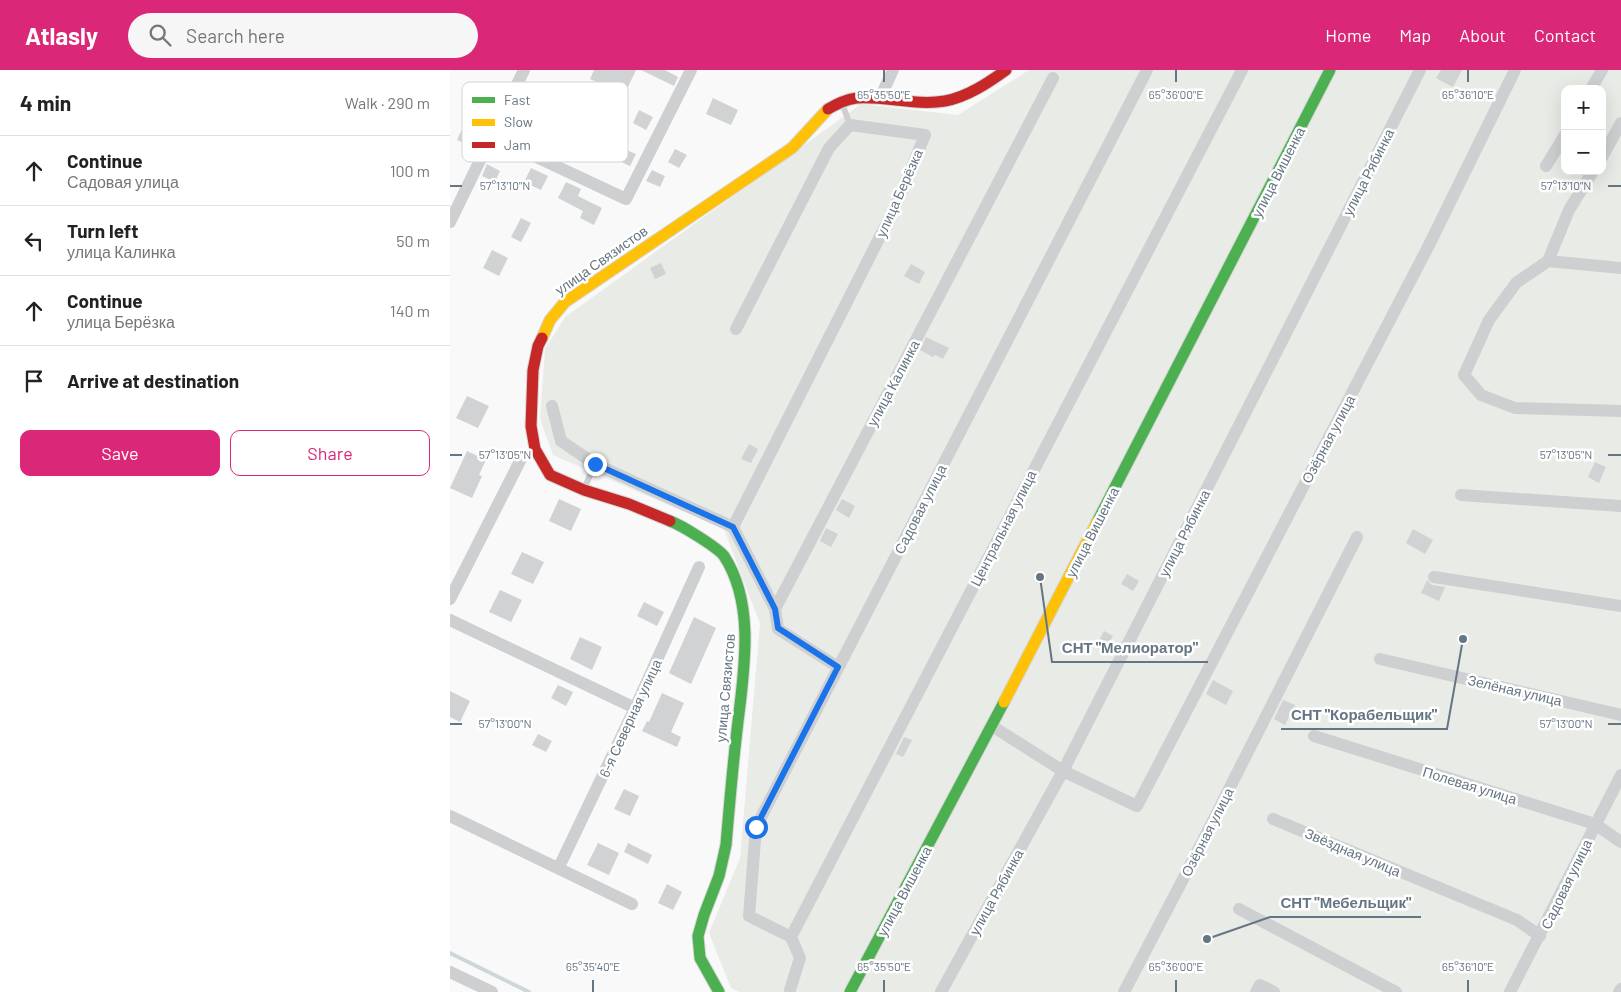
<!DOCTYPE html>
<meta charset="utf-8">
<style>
body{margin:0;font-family:Barlow,sans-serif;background:#f6f6f6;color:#222}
.controls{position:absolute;right:15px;top:15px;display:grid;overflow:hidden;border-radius:10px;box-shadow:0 5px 20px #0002}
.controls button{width:45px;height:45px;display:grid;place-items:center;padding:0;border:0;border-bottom:1px solid #e0e0e0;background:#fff;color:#222;font:25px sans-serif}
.stop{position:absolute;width:15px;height:15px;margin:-11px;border:4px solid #1a73e8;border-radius:50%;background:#fff}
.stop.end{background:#1a73e8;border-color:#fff;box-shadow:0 1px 5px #0008}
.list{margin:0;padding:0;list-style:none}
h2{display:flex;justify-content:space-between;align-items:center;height:65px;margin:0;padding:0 20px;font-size:21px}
h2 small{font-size:16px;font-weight:400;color:#767676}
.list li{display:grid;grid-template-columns:32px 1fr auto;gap:15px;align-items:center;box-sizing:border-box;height:70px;padding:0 20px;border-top:1px solid #e0e0e0}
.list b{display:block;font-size:19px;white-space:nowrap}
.list p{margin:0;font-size:16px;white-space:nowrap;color:#767676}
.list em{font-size:16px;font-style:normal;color:#767676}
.actions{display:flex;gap:10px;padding:15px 20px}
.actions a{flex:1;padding:11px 0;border:1px solid #db2777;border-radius:10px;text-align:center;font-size:18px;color:#db2777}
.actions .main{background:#db2777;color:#fff}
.icon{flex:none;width:28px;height:28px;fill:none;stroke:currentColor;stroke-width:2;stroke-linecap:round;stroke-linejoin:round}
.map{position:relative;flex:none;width:1171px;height:922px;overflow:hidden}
header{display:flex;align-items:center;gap:30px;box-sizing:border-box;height:70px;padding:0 25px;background:#db2777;color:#fff}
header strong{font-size:24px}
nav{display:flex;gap:28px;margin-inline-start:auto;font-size:18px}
.search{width:350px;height:45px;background:#f6f6f6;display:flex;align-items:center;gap:12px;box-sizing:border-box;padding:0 18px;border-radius:28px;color:#767676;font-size:19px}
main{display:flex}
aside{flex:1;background:#fff}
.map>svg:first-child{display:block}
.green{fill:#e8ebe6;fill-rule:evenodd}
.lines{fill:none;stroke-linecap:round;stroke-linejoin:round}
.stream{stroke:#ced6d9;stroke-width:4}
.building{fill:#d0d2d3}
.fast-casing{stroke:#d5d6d7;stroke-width:13}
.slow-casing{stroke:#d5d6d7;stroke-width:13}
.jam-casing{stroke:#d5d6d7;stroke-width:13}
.lane{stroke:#cecfd0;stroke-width:6}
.street{stroke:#cecfd0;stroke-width:12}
.fast{stroke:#4caf50;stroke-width:11}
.slow{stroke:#ffc107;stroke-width:11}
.jam{stroke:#c62828;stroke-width:11}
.route{stroke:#1a73e8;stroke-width:6}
.ticks{fill:none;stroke:#657683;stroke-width:2}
.labels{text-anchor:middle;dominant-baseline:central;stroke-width:5;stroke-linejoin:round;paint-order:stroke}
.street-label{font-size:14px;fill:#657683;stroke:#fff}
.key{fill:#fff;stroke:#d1d6da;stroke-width:1}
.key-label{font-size:14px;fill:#657683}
.ticks-label{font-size:12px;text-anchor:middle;fill:#657683;stroke:#fff;stroke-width:5;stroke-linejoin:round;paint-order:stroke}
.leader{fill:none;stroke:#657683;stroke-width:2}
.callout-dot{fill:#657683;stroke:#fff;stroke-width:2}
.callout-label{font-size:15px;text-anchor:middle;font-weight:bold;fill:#657683;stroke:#fff;stroke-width:5;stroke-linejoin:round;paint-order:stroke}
</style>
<header>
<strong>Atlasly</strong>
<div class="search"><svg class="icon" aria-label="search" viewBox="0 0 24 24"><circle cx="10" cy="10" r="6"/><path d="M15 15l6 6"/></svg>Search here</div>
<nav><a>Home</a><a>Map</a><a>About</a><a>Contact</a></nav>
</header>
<main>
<aside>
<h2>4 min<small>Walk · 290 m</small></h2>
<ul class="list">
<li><svg class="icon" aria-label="ahead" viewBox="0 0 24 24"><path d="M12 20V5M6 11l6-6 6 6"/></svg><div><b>Continue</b><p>Садовая улица</p></div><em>100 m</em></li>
<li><svg class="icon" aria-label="left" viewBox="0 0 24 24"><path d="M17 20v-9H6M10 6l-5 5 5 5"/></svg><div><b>Turn left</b><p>улица Калинка</p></div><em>50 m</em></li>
<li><svg class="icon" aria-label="ahead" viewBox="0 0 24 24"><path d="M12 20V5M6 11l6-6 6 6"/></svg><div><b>Continue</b><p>улица Берёзка</p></div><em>140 m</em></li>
<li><svg class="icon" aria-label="arrive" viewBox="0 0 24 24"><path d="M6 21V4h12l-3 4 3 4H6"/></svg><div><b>Arrive at destination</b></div></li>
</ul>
<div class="actions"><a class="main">Save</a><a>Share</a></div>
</aside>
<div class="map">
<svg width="1171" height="922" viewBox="0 0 1171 922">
<rect width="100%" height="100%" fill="#f9f9f9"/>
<path class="green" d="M579 0H1171V922H289L281 918 259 863 290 788 310 554 274 459 103 385 90 349 95 279 115 247 411 34 508 45ZM1115 19H1152V101H1115Z"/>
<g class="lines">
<path class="stream" d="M0 883 79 922"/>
</g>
<path class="building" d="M144 0H186L177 19 173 17 161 41 146 35 155 16 140 9Z
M191 0H215L228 7 224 16Z
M991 0H1012L1003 17 986 8Z
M263 28 288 40 281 55 256 44Z
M189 40 203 47 196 60 183 53Z
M13 57 25 62 19 75 7 70Z
M172 78 186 84 180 96 167 90Z
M225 79 237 85 229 98 218 92Z
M37 94 50 101 45 112 32 106Z
M81 98 98 106 91 120 74 112Z
M202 100 215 106 210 117 196 111Z
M116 112 131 119 128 126 152 138 144 155 130 148 133 141 108 128Z
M71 148 81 153 71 172 61 167Z
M42 180 58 188 49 206 33 198Z
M211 193 216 204 205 209 200 198Z
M461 194 475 202 469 214 454 206Z
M476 267 499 278 493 289 485 285 483 287 470 280Z
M17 326 39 336 28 358 6 348Z
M299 374 308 379 301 393 291 389Z
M17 381 36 390 29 405 32 406 22 428 0 418Z
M1145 392 1156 397 1149 413 1138 407Z
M109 429 131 439 121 461 99 451Z
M392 429 405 436 399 448 386 440Z
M376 458 388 464 381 477 370 471Z
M963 459 983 470 975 484 956 473Z
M72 482 94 492 83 514 61 504Z
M677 504 689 511 683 521 671 514Z
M977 510 982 515 995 517 989 531 971 523Z
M50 520 72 530 61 552 39 542Z
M194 532 214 542 207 556 187 546Z
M244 547 266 558 241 614 219 603Z
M654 561 663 566 654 581 646 576Z
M130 567 152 577 142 600 120 589Z
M763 610 783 621 776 635 756 624Z
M108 615 123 622 116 636 101 628Z
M0 621 20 631 10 652 0 647Z
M212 623 234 633 221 662 231 667 227 677 192 661 197 651 199 652Z
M833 630 845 635 835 655 824 649Z
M88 664 102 671 96 682 82 675Z
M454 667 462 670 453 687 446 684Z
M174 719 189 726 180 746 164 739Z
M148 773 169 783 159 805 137 795Z
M178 773 202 785 198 794 174 782Z
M217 814 232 822 223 840 208 833Z"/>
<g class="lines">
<defs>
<path id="fast" d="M220 451C231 455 267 477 274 486 308 538 292 611 286 669 282 704 279 740 276 775L269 806 254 845 248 866 250 888 269 922
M647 452 880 0
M400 922 554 632"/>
<path id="slow" d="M92 268 100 250 115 232 342 78 378 39
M554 632 647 452"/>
<path id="jam" d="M378 39C387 34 396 29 407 28 436 26 466 36 495 31 517 27 538 13 556 0
M92 268 88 276 83 300 81 356 85 379 100 405 134 420 179 434 220 451"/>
</defs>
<use href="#fast" class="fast-casing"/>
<use href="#slow" class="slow-casing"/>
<use href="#jam" class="jam-casing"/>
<path class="lane" d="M392 33 400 55
M134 419 145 394"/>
<path class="street" d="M1141 19 1152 0
M430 28 443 0
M42 66 176 129 241 0
M1152 87 1171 53
M1096 96 1115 65
M1143 101 1119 140 1098 191 1066 213 1039 250 1014 305 1031 325 1065 338 1171 341
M0 152 74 0
M1098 191 1171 198
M286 259 379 78 400 55 475 65 446 135 283 457 325 539
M102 336 111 371 145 394 283 457
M1011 425 1171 436
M984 507 1171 536
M0 529 71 389
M0 550 185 638
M930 589 1171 645
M388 597 328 559 325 539 603 8
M542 656 613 701 687 736 979 175 1065 0
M864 666 1145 754 1171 772
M0 746 182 834
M823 749 1067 850 1090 866
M109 797 185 638 249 497
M789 839 946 922
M341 867 299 846 306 757 697 0
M0 902 42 922
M340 920 350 888 341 867 792 0
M491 922 613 701 970 0
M674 922 742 792 907 467
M806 922 810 915 824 922
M1060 922 1171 705
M1169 922 1171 919"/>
<use href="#fast" class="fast"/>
<use href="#slow" class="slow"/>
<use href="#jam" class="jam"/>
</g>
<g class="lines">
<path class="route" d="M145 394 283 457 325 539 328 558 388 597 306 757"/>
</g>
<path class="ticks" d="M434 0V12M726 0V12M1018 0V12M0 116H12M1158 116H1171M0 385H12M1158 385H1171M0 654H12M1158 654H1171M143 910V922M434 910V922M726 910V922M1018 910V922"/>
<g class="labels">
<g class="street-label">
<text transform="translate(828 102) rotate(-63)">улица Вишенка</text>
<text transform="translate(918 102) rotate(-63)">улица Рябинка</text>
<text transform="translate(449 123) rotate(-66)">улица Берёзка</text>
<text transform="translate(151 190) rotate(-35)">улица Связистов</text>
<text transform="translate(443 313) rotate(-62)">улица Калинка</text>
<text transform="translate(878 369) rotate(-62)">Озёрная улица</text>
<text transform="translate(470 439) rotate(-63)">Садовая улица</text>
<text transform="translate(553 458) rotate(-63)">Центральная улица</text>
<text transform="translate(642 462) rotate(-63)">улица Вишенка</text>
<text transform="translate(734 463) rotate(-63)">улица Рябинка</text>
<text transform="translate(275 618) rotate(-85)">улица Связистов</text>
<text transform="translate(1065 620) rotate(13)">Зелёная улица</text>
<text transform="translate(180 648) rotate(-65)">6-я Северная улица</text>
<text transform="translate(1020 715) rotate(17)">Полевая улица</text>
<text transform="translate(757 762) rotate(-63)">Озёрная улица</text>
<text transform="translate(903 782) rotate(23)">Звёздная улица</text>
<text transform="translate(1116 814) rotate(-64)">Садовая улица</text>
<text transform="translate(454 821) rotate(-62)">улица Вишенка</text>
<text transform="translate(546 822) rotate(-61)">улица Рябинка</text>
</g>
</g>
<rect x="12" y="12" width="166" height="80" rx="8" class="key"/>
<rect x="22" y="27" width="23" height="6" fill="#4caf50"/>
<rect x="22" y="49" width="23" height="7" fill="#ffc107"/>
<rect x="22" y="72" width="23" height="6" fill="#c62828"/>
<g class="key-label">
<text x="54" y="35">Fast</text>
<text x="54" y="57">Slow</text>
<text x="54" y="80">Jam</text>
</g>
<g class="ticks-label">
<text x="434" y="29">65°35'50"E</text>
<text x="726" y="29">65°36'00"E</text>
<text x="1018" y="29">65°36'10"E</text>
<text x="55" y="120">57°13'10"N</text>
<text x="1116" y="120">57°13'10"N</text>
<text x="55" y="389">57°13'05"N</text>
<text x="1116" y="389">57°13'05"N</text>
<text x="55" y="658">57°13'00"N</text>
<text x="1116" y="658">57°13'00"N</text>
<text x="143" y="901">65°35'40"E</text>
<text x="434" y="901">65°35'50"E</text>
<text x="726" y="901">65°36'00"E</text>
<text x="1018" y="901">65°36'10"E</text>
</g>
<path class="leader" d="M590 507L602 592H758M1013 569L997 659H831M757 869L820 847H971"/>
<g class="callout-dot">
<circle cx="590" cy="507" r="5"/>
<circle cx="1013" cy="569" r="5"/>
<circle cx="757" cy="869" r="5"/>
</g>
<g class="callout-label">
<text x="680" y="583">СНТ "Мелиоратор"</text>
<text x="914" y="650">СНТ "Корабельщик"</text>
<text x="896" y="838">СНТ "Мебельщик"</text>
</g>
</svg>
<div class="controls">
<button>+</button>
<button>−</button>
</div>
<div class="stop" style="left:306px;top:757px"></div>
<div class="stop end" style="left:145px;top:394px"></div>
</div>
</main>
